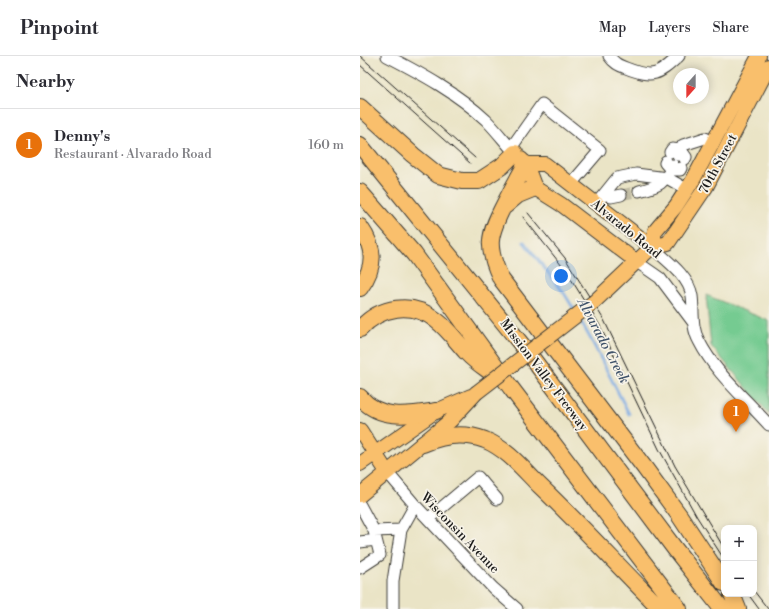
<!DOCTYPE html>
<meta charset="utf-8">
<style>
body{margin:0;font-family:"Libre Bodoni",serif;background:#f7f7f7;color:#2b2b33}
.controls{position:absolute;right:12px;bottom:12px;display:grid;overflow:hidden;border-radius:8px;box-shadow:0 2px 10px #0003}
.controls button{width:36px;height:36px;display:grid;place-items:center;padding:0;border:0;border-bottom:1px solid #e1e1e2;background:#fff;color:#2b2b33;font:20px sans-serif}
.compass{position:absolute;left:313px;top:12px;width:36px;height:36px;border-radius:50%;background:#fff;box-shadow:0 2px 10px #0003;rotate:201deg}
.you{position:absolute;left:201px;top:220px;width:14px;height:14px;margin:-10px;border:3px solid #fff;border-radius:50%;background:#1a73e8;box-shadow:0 0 0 6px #1a73e833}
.badge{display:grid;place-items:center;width:26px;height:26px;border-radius:50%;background:#b5179e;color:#fff;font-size:13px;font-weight:700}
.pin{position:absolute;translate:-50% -33px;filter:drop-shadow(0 1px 2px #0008)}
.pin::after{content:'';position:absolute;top:21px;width:14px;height:12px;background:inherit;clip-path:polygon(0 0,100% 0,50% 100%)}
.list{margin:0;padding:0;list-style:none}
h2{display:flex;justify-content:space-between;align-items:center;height:52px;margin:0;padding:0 16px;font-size:17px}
h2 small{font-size:13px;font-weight:400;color:#7c7c81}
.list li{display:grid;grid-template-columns:26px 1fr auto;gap:12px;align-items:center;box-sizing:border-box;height:72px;padding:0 16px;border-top:1px solid #e1e1e2}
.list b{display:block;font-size:15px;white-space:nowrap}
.list p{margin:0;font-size:13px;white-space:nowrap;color:#7c7c81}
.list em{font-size:13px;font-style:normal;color:#7c7c81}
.map{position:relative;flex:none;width:409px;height:553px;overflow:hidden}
header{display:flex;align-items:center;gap:24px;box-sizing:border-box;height:56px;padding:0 20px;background:#fff;border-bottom:1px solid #e1e1e2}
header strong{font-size:19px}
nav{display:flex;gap:22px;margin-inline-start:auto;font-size:14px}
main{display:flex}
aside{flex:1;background:#fff}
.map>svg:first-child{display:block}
.green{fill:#74cb91;stroke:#487456}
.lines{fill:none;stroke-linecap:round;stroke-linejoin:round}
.stream{stroke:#75a6e0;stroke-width:3}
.minor-tunnel{stroke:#c1bca4;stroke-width:11;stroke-dasharray:11 5.5;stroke-linecap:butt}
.minor-casing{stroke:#3b3a36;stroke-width:13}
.major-casing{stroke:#3b3a36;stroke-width:16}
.highway-casing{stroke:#3b3a36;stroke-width:18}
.minor{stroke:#fff;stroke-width:11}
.major{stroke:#f9bf6c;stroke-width:14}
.highway{stroke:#f9bf6c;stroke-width:16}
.tram{stroke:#1c1c1c;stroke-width:1}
.major-bridge-casing{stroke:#3b3a36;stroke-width:16;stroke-linecap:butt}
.major-bridge{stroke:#f9bf6c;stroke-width:14}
.labels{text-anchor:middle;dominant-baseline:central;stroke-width:3.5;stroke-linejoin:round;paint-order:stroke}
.street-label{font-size:13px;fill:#1c1c1c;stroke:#f7f3e8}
.water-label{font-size:14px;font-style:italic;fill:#40536a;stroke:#f7f3e8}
</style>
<header>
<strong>Pinpoint</strong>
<nav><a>Map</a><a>Layers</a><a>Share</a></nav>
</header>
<main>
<aside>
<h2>Nearby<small></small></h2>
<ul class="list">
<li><span class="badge" style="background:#e8710a">1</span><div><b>Denny's</b><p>Restaurant · Alvarado Road</p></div><em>160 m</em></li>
</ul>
</aside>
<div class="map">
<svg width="409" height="553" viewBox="0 0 409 553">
<rect width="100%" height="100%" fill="#f7f3e8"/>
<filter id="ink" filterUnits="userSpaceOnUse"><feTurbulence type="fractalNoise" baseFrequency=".025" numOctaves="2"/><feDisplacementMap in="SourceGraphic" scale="8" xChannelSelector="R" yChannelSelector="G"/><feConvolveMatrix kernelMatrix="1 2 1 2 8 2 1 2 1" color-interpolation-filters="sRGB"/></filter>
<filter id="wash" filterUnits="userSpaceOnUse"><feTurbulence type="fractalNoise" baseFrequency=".012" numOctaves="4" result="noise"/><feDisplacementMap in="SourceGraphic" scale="16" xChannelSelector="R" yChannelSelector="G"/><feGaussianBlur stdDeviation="0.9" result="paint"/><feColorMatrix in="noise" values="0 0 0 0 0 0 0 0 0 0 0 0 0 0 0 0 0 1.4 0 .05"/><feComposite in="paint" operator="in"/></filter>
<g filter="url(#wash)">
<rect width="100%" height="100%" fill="#eae4c6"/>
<path class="green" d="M346 239 409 265V358L351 290Z"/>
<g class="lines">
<path class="stream" d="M164 186 204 237 215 255
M219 262 234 289 269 358"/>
</g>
</g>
<g filter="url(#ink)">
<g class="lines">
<path class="minor-tunnel" d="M261 139 279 135"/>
<defs>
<path id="minor" d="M27 0C62 18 97 37 126 64 136 74 145 86 155 97
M249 0C254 7 258 9 266 12 294 23 298 19 319 0
M151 92 182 48 240 94 211 128
M310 96 312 93 321 94 326 101 325 103
M318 99 323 89 345 82 354 86
M306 105 305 107 311 114H320L321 112
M279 135C300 130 304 128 313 109
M245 137 251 141 261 139
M236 148 257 122 276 118 307 122 328 134
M292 191C306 204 329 220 332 240 334 255 331 271 339 285 355 317 385 342 409 369
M277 206 300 222 333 266
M27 416 55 449 133 532 157 553
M0 449 14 475 41 474
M68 463 118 421 137 443
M0 486 16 484
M0 512 20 499 14 475
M33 553V525L41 474 55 449"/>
<path id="major" d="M161 103 166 108 175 132 202 149 277 206
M166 108H185L292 191
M292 191 295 175 316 150 333 124 399 0
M235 245 292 191 308 187 346 131 409 10
M0 374 27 416
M0 408 76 355 111 340
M0 439 91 364 116 337"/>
<path id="highway" d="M0 51 53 99 78 119 102 125H119L142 110 155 97
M0 89 166 294 315 493 362 553
M166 108C158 122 151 135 144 149 128 180 126 191 141 223L284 411 319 459 364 527
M0 136 54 198 151 332 319 553
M145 150 158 139 175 132
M0 171C15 192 16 210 0 232
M0 273C20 250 52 245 76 264 88 273 97 286 107 297 115 306 127 313 136 320
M0 341C20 365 50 359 76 355
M63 388C83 379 104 376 125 384 147 393 163 413 179 429 221 469 260 512 301 553
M372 538 378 553"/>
</defs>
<use href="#minor" class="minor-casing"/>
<use href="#major" class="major-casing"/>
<use href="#highway" class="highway-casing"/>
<use href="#minor" class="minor"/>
<use href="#major" class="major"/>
<use href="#highway" class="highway"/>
<path class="tram" d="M0 0 115 102
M0 9 110 107
M168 157 205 202 244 264 315 410 364 492
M163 161 206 215 239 268 299 393 337 461 364 503
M394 535 408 553
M388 538 399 553"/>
<defs>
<path id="major-bridge" d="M116 337 235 245"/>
</defs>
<use href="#major-bridge" class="major-bridge-casing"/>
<use href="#major-bridge" class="major-bridge"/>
</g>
</g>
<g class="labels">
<g class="street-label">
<text transform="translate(358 108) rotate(-62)">70th Street</text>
<text transform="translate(266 173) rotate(39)">Alvarado Road</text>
<text transform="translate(184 319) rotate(53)">Mission Valley Freeway</text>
<text transform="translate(100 477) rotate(46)">Wisconsin Avenue</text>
</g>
<g class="water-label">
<text transform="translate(243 285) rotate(62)">Alvarado Creek</text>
</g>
</g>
</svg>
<div class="controls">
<button>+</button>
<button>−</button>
</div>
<svg class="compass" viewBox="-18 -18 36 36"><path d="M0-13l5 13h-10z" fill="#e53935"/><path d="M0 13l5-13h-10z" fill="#7c7c81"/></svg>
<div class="you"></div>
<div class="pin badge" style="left:376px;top:376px;background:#e8710a">1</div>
</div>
</main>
